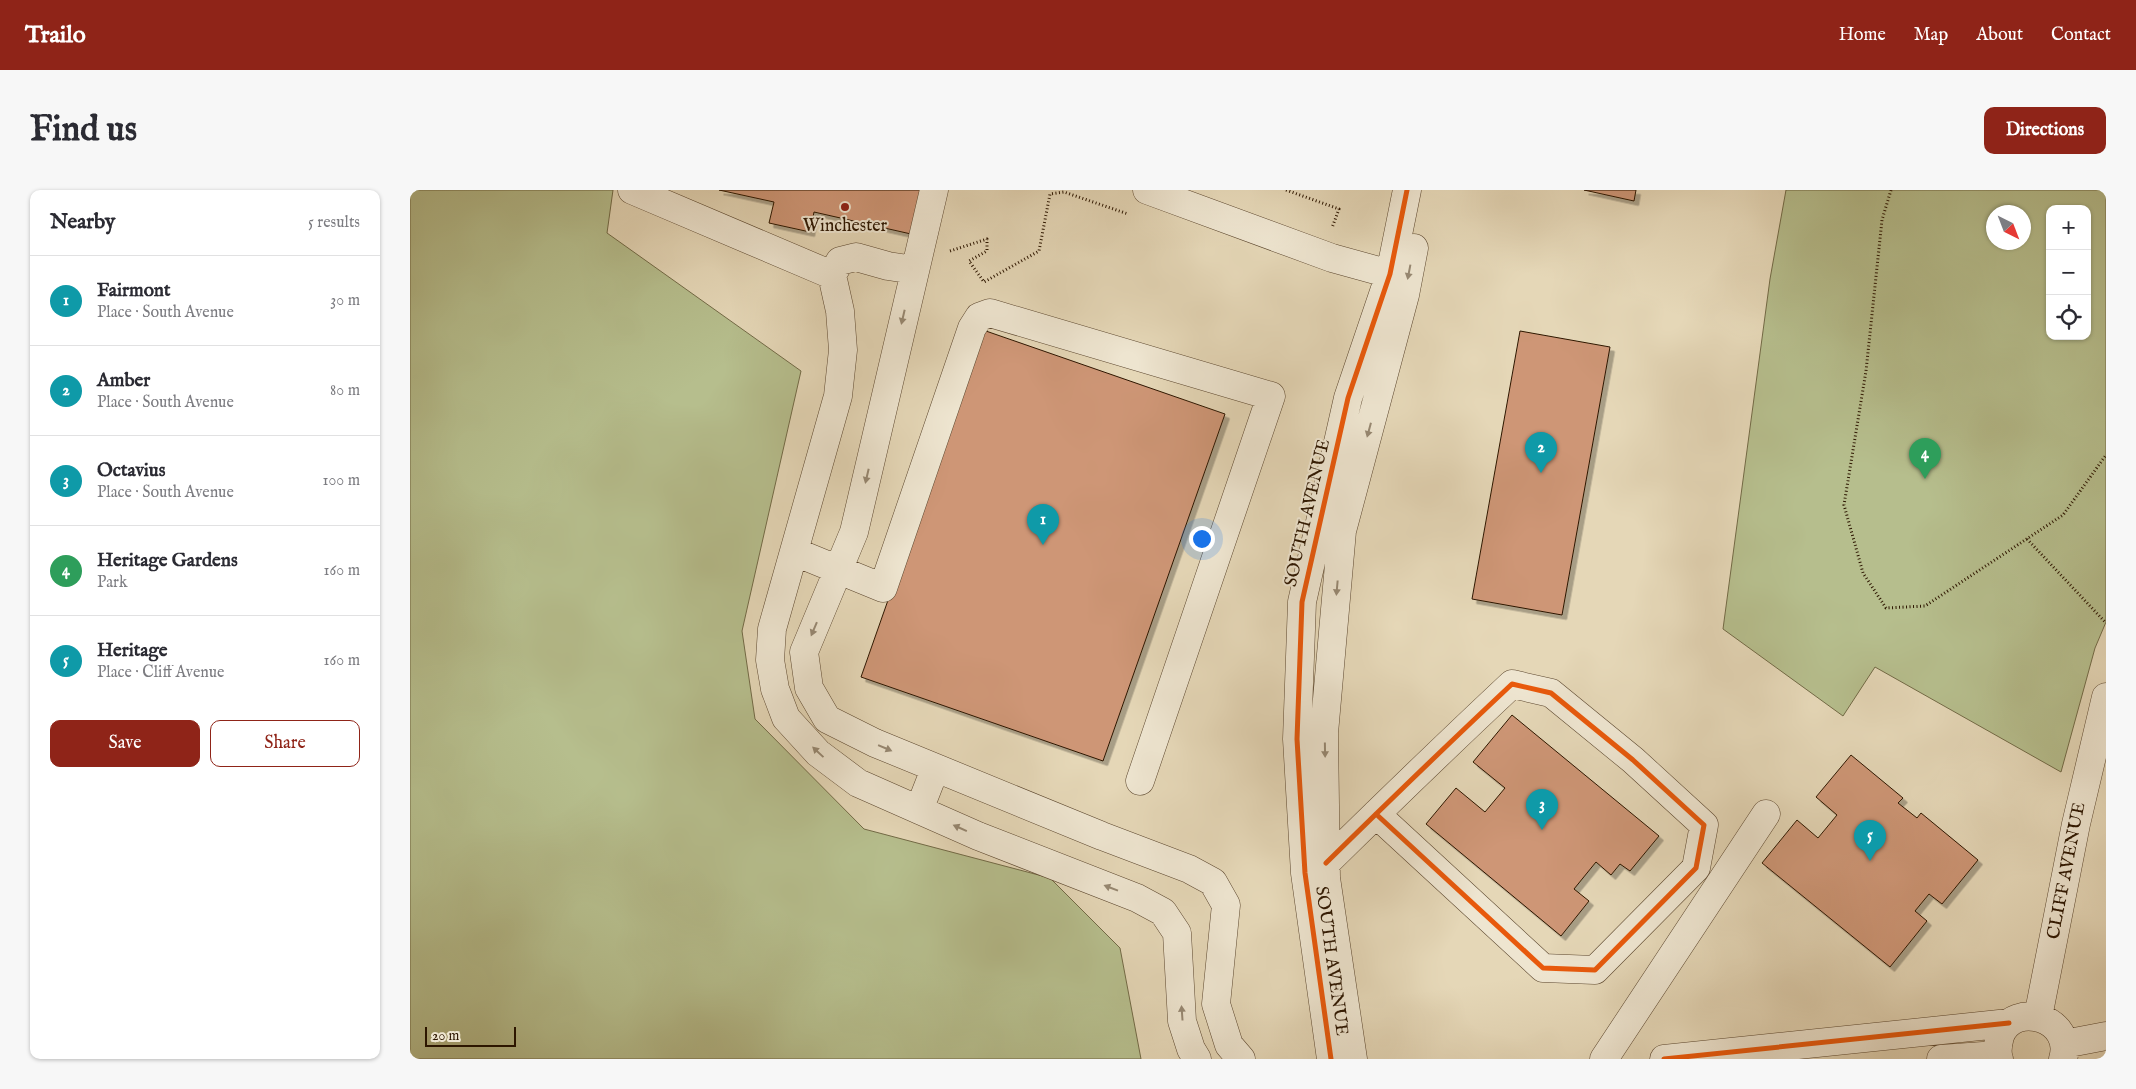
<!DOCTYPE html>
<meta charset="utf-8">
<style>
body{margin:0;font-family:"IM FELL English",serif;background:#f7f7f7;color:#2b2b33}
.controls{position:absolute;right:15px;top:15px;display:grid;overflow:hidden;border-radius:10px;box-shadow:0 1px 4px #0004}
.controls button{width:45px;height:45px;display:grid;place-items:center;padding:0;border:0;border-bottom:1px solid #e1e1e2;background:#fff;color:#2b2b33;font:25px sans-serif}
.compass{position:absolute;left:1576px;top:15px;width:45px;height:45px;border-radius:50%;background:#fff;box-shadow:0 1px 4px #0004;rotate:138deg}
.scale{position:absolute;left:15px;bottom:12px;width:91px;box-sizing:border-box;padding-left:5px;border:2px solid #2d1600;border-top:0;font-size:14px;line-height:18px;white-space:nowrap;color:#2d1600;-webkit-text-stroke:4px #eee5d0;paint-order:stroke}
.you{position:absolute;left:791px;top:348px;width:18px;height:18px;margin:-12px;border:4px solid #fff;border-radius:50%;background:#1a73e8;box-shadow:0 0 0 8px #1a73e833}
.badge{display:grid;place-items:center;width:32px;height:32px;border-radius:50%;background:#8f2418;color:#fff;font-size:16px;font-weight:700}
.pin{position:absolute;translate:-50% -41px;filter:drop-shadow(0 1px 2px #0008)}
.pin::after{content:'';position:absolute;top:26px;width:18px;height:15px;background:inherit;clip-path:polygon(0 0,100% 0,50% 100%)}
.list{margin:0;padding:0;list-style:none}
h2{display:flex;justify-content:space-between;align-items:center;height:65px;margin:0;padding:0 20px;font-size:21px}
h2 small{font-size:16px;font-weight:400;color:#7c7c81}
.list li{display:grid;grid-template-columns:32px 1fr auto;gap:15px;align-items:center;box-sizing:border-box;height:90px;padding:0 20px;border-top:1px solid #e1e1e2}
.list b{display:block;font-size:19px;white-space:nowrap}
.list p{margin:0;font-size:16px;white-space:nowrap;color:#7c7c81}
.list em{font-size:16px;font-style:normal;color:#7c7c81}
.actions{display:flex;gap:10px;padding:15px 20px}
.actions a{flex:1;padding:11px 0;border:1px solid #8f2418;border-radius:10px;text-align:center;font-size:18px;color:#8f2418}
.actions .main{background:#8f2418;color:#fff}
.icon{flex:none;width:28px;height:28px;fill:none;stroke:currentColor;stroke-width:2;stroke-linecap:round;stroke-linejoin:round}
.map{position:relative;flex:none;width:1696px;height:869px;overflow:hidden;border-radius:10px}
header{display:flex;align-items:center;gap:30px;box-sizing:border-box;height:70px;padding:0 25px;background:#8f2418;color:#fff}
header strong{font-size:24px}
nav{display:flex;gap:28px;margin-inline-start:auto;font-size:18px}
.intro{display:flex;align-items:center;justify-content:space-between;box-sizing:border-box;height:120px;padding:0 30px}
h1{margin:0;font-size:35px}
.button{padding:12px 22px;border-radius:10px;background:#8f2418;color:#fff;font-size:18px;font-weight:700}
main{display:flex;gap:30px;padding:0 30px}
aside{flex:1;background:#fff;border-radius:10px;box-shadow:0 1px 4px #0004}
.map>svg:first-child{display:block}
.green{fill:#b6be8d;stroke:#726a46;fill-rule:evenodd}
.building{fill:#ce9676;stroke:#2d1600;filter:url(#shadow)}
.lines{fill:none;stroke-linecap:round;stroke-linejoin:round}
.minor-casing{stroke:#5b462e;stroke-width:29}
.path{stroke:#2d1600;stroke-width:3;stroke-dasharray:1 2.5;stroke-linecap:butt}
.minor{stroke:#eee5d0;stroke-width:28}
.cycleway-casing{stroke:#eee5d0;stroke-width:8}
.cycleway{stroke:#e8590c;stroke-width:5}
.oneway{fill:#978872}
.poi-dot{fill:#8f2418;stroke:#eee5d0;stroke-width:2}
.labels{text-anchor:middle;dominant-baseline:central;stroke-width:4;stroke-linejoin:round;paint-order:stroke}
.poi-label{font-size:18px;fill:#2d1600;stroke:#eee5d0}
.street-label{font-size:18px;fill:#2d1600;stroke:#eee5d0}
</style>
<header>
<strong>Trailo</strong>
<nav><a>Home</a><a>Map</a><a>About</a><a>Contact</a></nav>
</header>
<div class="intro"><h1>Find us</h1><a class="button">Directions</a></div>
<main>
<aside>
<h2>Nearby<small>5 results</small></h2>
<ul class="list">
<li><span class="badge" style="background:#0f9aa8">1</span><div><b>Fairmont</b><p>Place · South Avenue</p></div><em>30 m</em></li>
<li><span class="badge" style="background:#0f9aa8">2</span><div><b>Amber</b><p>Place · South Avenue</p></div><em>80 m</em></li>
<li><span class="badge" style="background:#0f9aa8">3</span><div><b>Octavius</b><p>Place · South Avenue</p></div><em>100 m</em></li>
<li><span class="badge" style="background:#2e9e5b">4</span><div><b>Heritage Gardens</b><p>Park</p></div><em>160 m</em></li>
<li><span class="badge" style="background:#0f9aa8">5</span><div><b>Heritage</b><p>Place · Cliff Avenue</p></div><em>160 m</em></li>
</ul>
<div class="actions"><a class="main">Save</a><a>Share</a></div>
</aside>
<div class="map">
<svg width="1696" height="869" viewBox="0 0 1696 869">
<defs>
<filter id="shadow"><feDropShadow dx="4.5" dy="4.5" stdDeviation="0" flood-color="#0004"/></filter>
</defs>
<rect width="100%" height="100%" fill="#e5d7b7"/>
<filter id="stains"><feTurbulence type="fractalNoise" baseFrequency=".004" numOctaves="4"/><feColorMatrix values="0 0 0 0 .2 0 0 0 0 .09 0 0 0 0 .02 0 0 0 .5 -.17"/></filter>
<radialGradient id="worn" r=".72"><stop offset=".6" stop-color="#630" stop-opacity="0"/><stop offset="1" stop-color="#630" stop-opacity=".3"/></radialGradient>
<path class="green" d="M0 0H203L197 43 391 181 332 441 345 529 454 639 640 688 710 758 731 869H0Z
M1376 0H1696V432L1685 458 1651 582 1465 477 1433 526 1313 439 1360 89ZM1640 19H1677V146H1640ZM1584 22H1614V52H1584Z"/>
<path class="building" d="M309 0H511L501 44 404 22 400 42 359 33 364 12Z
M1174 0H1226L1224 11Z
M573 140 815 224 693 571 451 487Z
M1110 141 1200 157 1152 425 1062 409Z
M1102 525 1249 646 1220 681 1210 674 1201 685 1186 672 1164 699 1179 711 1151 746 1016 634 1046 598 1075 622 1095 598 1063 572Z
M1441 565 1493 608 1488 613 1507 628 1511 623 1568 670 1532 714 1519 704 1505 721 1517 731 1480 777 1352 673 1387 630 1408 648 1427 625 1406 607Z"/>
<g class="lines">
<defs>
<path id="minor" d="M222 0 422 85
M524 0 444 342 394 462 399 498 417 529 465 553 692 646 779 679 803 692 816 715 806 814 819 855 831 869
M737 0 922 68 980 84
M504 80 478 76 446 67 430 71 422 85 430 121 433 160 428 206 362 439 360 470 365 499 376 528 408 563 448 593 568 646 727 708 753 722 767 743 772 831 781 859 787 869
M385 362 473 398 562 138 569 127 580 123 861 206 730 591
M509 620 525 579
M916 673C977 613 1039 553 1102 494L1141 503 1223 570 1294 635 1286 678 1185 780 1133 778 966 624
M1628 827 1666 634 1696 507
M1654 854 1696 846
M921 869 895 683 887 549 892 412 938 208 980 84 997 0
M943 869 916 688 914 543 932 341 995 105 1004 58
M1194 869 1356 624
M1254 869 1599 833
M1531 869 1587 865
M1589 869C1586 861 1588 854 1590 846 1604 809 1665 829 1653 869"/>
</defs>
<use href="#minor" class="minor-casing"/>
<path class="path" d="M876 0 929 19 922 38
M1481 0 1472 30 1456 181 1434 315 1453 383 1476 418 1515 416 1653 325 1696 265
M540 61 577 49V61L559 71 574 92 629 61 640 4 654 2 718 24
M1617 349 1696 433"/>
<use href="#minor" class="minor"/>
<defs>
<path id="cycleway" d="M916 673C977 613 1039 553 1102 494L1141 503 1223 570 1294 635 1286 678 1185 780 1133 778 966 624
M921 869 895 683 887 549 892 412 938 208 980 84 997 0
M1254 869 1599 833"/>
</defs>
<use href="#cycleway" class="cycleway-casing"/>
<use href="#cycleway" class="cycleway"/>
</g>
<defs><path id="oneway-solid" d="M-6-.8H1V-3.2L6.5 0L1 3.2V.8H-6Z" transform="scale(1.25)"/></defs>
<g class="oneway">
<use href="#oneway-solid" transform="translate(999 82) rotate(101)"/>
<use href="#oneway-solid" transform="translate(493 127) rotate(103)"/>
<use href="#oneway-solid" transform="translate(959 240) rotate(105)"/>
<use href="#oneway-solid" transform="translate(457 286) rotate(103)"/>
<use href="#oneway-solid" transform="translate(927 398) rotate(95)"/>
<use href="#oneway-solid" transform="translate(404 439) rotate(113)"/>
<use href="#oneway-solid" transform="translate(475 558) rotate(23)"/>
<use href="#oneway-solid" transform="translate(915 560) rotate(89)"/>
<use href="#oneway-solid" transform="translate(408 562) rotate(-137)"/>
<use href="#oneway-solid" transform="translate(550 638) rotate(-156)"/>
<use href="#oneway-solid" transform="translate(701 698) rotate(-159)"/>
<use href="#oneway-solid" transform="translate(772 823) rotate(-94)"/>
</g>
<circle class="poi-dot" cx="435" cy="17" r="5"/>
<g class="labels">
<g class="poi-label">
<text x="435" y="36">Winchester</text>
</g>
<g class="street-label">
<text transform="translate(898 323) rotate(-77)">SOUTH AVENUE</text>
<text transform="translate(1657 681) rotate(-79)">CLIFF AVENUE</text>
<text transform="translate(921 771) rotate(82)">SOUTH AVENUE</text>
</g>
</g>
<rect width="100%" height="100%" filter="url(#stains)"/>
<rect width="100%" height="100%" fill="url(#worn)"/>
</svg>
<div class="controls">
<button>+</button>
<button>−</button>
<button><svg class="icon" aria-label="locate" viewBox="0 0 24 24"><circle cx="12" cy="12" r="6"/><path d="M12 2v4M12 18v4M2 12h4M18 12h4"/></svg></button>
</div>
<svg class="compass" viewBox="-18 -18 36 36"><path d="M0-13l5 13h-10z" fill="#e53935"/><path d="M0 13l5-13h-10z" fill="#7c7c81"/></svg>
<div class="scale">20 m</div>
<div class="you"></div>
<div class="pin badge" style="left:633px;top:355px;background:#0f9aa8">1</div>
<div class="pin badge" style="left:1131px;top:283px;background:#0f9aa8">2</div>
<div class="pin badge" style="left:1132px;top:640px;background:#0f9aa8">3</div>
<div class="pin badge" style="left:1515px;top:289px;background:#2e9e5b">4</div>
<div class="pin badge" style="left:1460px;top:671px;background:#0f9aa8">5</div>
</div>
</main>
